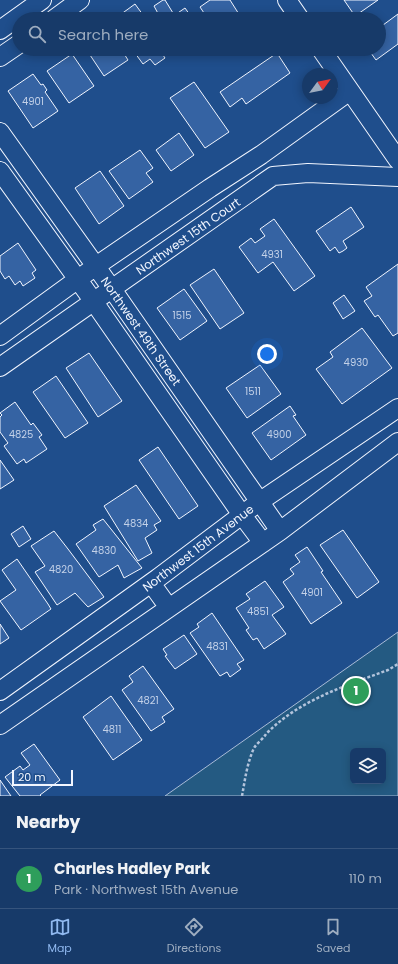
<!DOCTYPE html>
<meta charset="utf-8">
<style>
body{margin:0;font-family:Poppins,sans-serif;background:#20416f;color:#f1f3f6}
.controls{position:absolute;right:12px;bottom:12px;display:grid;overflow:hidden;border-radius:6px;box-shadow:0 2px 10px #0003}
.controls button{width:36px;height:36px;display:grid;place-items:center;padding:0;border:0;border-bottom:1px solid #36547d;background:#173a69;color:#f1f3f6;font:20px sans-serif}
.compass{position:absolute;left:302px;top:68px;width:36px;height:36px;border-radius:50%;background:#173a69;box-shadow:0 2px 10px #0003;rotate:57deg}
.scale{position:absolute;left:12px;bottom:10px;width:61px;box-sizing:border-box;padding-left:4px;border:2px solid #f2f6ff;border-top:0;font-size:11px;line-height:14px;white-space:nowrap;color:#f2f6ff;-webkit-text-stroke:3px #1f4e8c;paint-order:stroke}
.you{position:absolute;left:267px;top:354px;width:14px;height:14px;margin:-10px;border:3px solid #fff;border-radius:50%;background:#1a73e8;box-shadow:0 0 0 6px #1a73e833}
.badge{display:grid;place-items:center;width:26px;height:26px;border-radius:50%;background:#90b9f0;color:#fff;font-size:13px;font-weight:700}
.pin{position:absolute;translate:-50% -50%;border:2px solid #fff;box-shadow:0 1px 4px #0006}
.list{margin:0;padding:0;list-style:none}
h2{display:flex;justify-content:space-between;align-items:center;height:52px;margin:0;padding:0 16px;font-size:17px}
h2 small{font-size:13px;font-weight:400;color:#9eadc0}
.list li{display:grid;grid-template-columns:26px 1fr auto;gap:12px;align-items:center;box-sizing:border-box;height:60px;padding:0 16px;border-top:1px solid #36547d}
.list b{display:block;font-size:15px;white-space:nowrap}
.list p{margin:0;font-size:13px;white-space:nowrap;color:#9eadc0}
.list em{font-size:13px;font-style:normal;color:#9eadc0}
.icon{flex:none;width:22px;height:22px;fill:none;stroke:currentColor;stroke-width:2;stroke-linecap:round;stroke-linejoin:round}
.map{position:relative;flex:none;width:398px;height:796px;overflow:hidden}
.search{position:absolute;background:#173a69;box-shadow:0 2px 10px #0003;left:12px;right:12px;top:12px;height:44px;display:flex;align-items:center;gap:10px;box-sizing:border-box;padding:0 14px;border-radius:22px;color:#9eadc0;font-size:15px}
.sheet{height:112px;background:#173a69}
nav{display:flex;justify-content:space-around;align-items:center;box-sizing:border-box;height:56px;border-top:1px solid #36547d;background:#173a69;font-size:11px;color:#9eadc0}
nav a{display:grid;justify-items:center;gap:2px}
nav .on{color:#90b9f0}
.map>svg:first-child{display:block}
.green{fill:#245a82;stroke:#a8bbd7;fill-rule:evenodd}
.building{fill:#3563a3;stroke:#f2f6ff}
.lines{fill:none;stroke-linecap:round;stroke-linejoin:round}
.street-casing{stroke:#f2f6ff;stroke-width:20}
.path{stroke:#b3c4dc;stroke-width:2.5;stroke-dasharray:3 2;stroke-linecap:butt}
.street{stroke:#1f4e8c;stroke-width:18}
.labels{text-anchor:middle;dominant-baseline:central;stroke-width:3;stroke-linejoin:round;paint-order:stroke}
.number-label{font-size:10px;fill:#c3d1e8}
.street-label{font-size:12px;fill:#f2f6ff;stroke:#1f4e8c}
</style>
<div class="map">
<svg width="398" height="796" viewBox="0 0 398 796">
<rect width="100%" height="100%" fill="#1f4e8c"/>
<path class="green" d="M398 632V796H165ZM353 751H383V781H353Z"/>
<path class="building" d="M163 0H165L173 13 161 19 154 6Z
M210 0H230L242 19H208L200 7Z
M344 0H378L355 16Z
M135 4 146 19H114L124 12Z
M185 8 192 18 169 19Z
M398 14V44L376 60 368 49H379V28Z
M86 49H121L128 60 104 76Z
M132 49H164L161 52 165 58 155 65 150 59 143 64Z
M277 53 290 73 246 104 242 98 230 107 220 92Z
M72 54 94 86 69 103 47 71Z
M33 74 41 85 43 84 47 90 45 92 58 111 33 128 8 91Z
M194 82 229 132 205 148 170 98Z
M179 133 194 155 171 171 156 150Z
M140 150 153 168 146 173 153 182 129 199 109 171Z
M100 171 124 206 99 224 75 188Z
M351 207 364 227 343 241 347 248 343 251 339 253 335 247 330 251 316 231Z
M274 219 315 276 294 291 273 262 258 273 239 247 251 238 255 243 265 236 260 229Z
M18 243 36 270 32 273 35 278 23 286 20 281 15 285 9 276 5 279 0 271V256Z
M398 264V333L393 336 378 315 375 317 364 301 372 296 366 287Z
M214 269 244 313 220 329 190 285Z
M184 289 207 321 180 340 157 308Z
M344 295 355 311 343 319 333 303Z
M362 328 392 368 342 404 316 369 333 357 330 352Z
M89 353 122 401 98 417 66 368Z
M260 365 281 394 247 418 226 388Z
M56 376 88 423 65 438 33 392Z
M15 402 31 425 33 423 42 435 39 437 47 449 26 463 24 459 17 464 4 446 8 443 0 432V417L2 415 0 413Z
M290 406 296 415 293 416 306 435 271 460 252 433Z
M158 447 198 506 179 519 139 460Z
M0 460 14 480 0 489Z
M136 485 161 521 154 525 157 530 145 538 152 553 138 561 104 506Z
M103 519 142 568 124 578 118 565 99 577 76 544 96 530 93 525Z
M23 526 31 539 19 547 11 534Z
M343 530 379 582 357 598 320 545Z
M54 531 68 549 104 597 88 607 75 593 57 605 35 572 45 566 31 546Z
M307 547 323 571 321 572 342 603 311 624 283 582 294 574 290 569 300 562 295 555Z
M17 559 48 604 51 609 21 630 0 601 16 590 2 570Z
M265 581 284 607 272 615 286 634 264 649 257 638 253 640 246 630 249 628 236 608 250 599 246 594Z
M212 613 244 660 237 664 241 669 230 677 227 672 220 676 190 633 199 627 197 624Z
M0 624 9 638 0 644Z
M184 635 197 654 175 669 165 656 167 655 163 649Z
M143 666 174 709 162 717 165 722 151 731 122 690 133 682 129 676Z
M111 696 142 740 113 760 83 717Z
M34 744 60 780 40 795 41 796H20L5 777 20 766 23 770 30 765 21 753Z
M0 780 11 796H0Z"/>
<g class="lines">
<defs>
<path id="street" d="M287 0 300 19
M54 19 80 0
M0 30 42 0
M321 49 398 160
M0 57 19 44
M0 132 112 289 280 531
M0 171 94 302 242 515 263 543
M0 336 96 266 210 188 261 155 350 91
M0 367 273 176 308 173 398 177
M151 583 169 608
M0 691 158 578 259 502 398 408
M0 725 280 531 398 442"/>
</defs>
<use href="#street" class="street-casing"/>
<path class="path" d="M242 796C245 780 247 763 254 748 257 743 263 739 266 734 299 700 345 686 388 670L398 664"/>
<use href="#street" class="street"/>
</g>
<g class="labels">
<g class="number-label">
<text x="33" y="101">4901</text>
<text x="272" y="254">4931</text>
<text x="182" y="315">1515</text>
<text x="356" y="362">4930</text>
<text x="253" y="391">1511</text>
<text x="21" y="434">4825</text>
<text x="279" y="434">4900</text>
<text x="136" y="523">4834</text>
<text x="104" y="550">4830</text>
<text x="61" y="569">4820</text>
<text x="312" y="592">4901</text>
<text x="258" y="611">4851</text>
<text x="217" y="646">4831</text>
<text x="148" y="700">4821</text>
<text x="112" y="729">4811</text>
</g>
<g class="street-label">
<text transform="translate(188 236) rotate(-35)">Northwest 15th Court</text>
<text transform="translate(141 331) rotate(55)">Northwest 49th Street</text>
<text transform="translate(198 548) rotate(-37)">Northwest 15th Avenue</text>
</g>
</g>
</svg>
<div class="controls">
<button><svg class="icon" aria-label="layers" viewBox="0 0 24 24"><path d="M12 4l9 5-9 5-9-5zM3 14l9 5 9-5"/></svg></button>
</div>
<svg class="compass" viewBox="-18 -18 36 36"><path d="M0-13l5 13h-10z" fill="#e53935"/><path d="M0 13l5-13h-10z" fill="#9eadc0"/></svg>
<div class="scale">20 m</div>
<div class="you"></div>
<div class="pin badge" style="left:356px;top:691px;background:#2e9e5b">1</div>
<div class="search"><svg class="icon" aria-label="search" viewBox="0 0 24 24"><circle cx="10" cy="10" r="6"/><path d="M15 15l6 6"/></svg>Search here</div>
</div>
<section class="sheet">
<h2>Nearby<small></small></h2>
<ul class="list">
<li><span class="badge" style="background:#2e9e5b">1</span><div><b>Charles Hadley Park</b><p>Park · Northwest 15th Avenue</p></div><em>110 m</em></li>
</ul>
</section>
<nav>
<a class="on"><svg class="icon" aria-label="map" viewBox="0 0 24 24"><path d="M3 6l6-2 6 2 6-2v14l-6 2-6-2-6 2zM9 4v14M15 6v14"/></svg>Map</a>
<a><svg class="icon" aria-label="directions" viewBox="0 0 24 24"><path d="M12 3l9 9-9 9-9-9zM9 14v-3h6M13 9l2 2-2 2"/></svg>Directions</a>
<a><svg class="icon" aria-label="saved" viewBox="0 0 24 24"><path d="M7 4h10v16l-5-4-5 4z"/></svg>Saved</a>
</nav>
